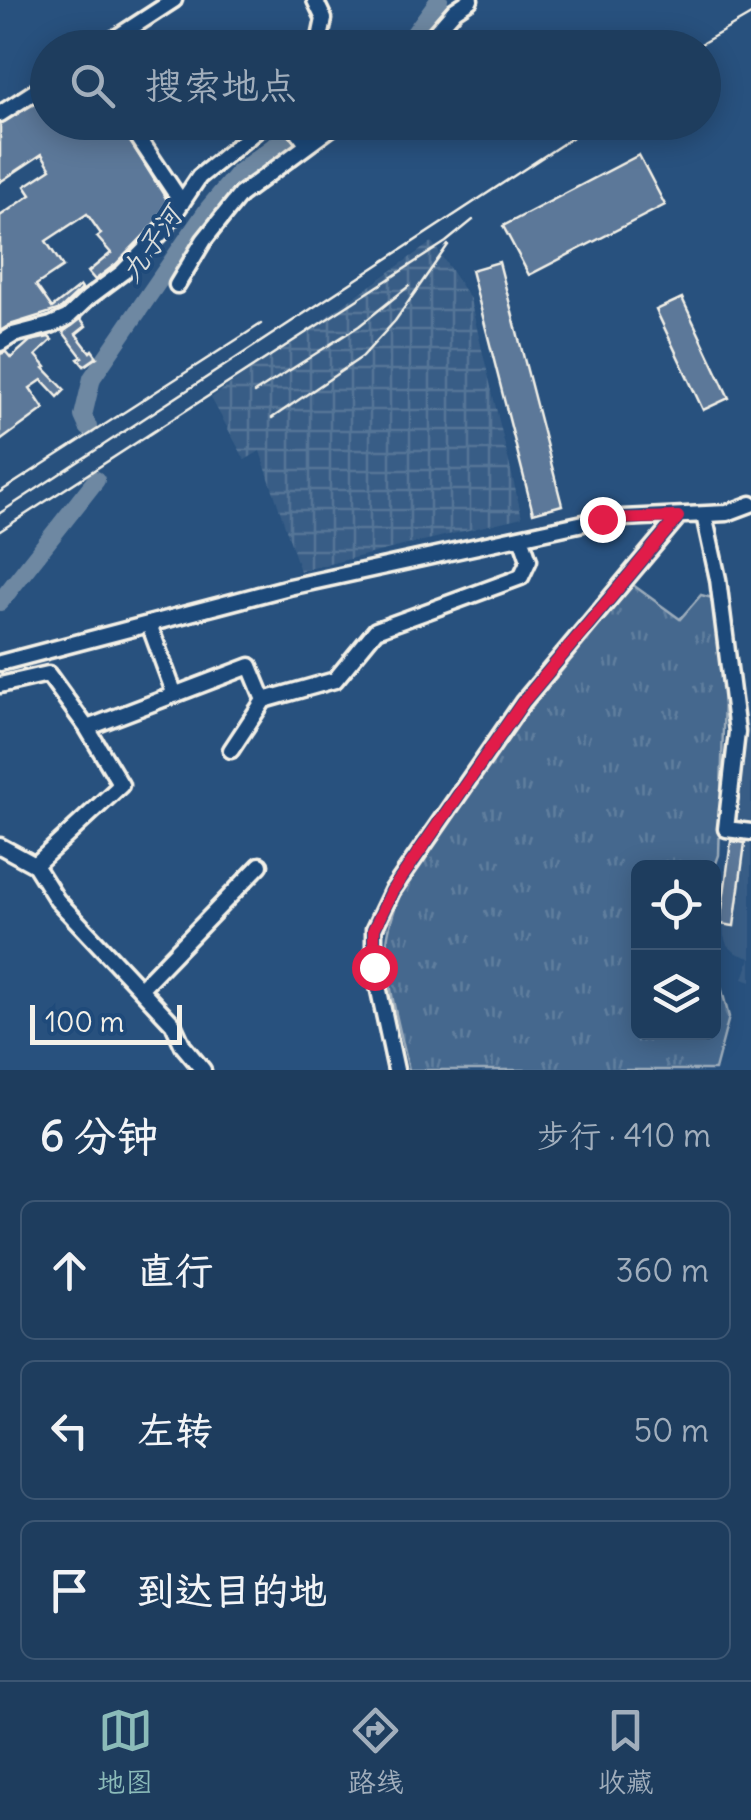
<!DOCTYPE html>
<html lang="zh">
<meta charset="utf-8">
<style>
body{margin:0;font-family:Delius,"LXGW WenKai TC",sans-serif;background:#2b4867;color:#f1f3f6}
.controls{position:absolute;right:30px;bottom:30px;display:grid;overflow:hidden;border-radius:15px;box-shadow:0 5px 25px #0003}
.controls button{width:90px;height:90px;display:grid;place-items:center;padding:0;border:0;border-bottom:2px solid #3c5673;background:#1e3d5e;color:#f1f3f6;font:50px sans-serif}
.scale{position:absolute;left:30px;bottom:25px;width:152px;box-sizing:border-box;padding-left:10px;border:5px solid #f4f1e8;border-top:0;font-size:28px;line-height:35px;white-space:nowrap;color:#f4f1e8;-webkit-text-stroke:8px #1f4a7a;paint-order:stroke}
.stop{position:absolute;width:30px;height:30px;margin:-22px;border:8px solid #e11d48;border-radius:50%;background:#fff}
.stop.end{background:#e11d48;border-color:#fff;box-shadow:0 2px 10px #0008}
.list{margin:0;padding:0;list-style:none}
h2{display:flex;justify-content:space-between;align-items:center;height:130px;margin:0;padding:0 40px;font-size:42px}
h2 small{font-size:32px;font-weight:400;color:#a1aebc}
.list li{display:grid;grid-template-columns:65px 1fr auto;gap:30px;align-items:center;box-sizing:border-box;height:140px;margin:0 20px 20px;padding:0 20px;border:2px solid #3c5673;border-radius:15px}
.list b{display:block;font-size:38px;white-space:nowrap}
.list em{font-size:32px;font-style:normal;color:#a1aebc}
.icon{flex:none;width:55px;height:55px;fill:none;stroke:currentColor;stroke-width:2;stroke-linecap:round;stroke-linejoin:round}
.map{position:relative;flex:none;width:751px;height:1070px;overflow:hidden}
.search{position:absolute;background:#1e3d5e;box-shadow:0 5px 25px #0003;left:30px;right:30px;top:30px;height:110px;display:flex;align-items:center;gap:25px;box-sizing:border-box;padding:0 35px;border-radius:55px;color:#a1aebc;font-size:38px}
.sheet{height:610px;background:#1e3d5e}
nav{display:flex;justify-content:space-around;align-items:center;box-sizing:border-box;height:140px;border-top:2px solid #3c5673;background:#1e3d5e;font-size:28px;color:#a1aebc}
nav a{display:grid;justify-items:center;gap:5px}
nav .on{color:#8bbbb9}
.map>svg:first-child{display:block}
.built{fill:#375d86}
.industrial{fill:url(#industrial-grid)}
.grass{fill:url(#grass-tufts);stroke:#9cacbb;stroke-width:2.5}
.lines{fill:none;stroke-linecap:round;stroke-linejoin:round}
.river{stroke:#6e88a2;stroke-width:18}
.building{fill:#5b7899;stroke:#f4f1e8;stroke-width:2.5}
.minor-casing{stroke:#f4f1e8;stroke-width:21}
.minor{stroke:#1f4a7a;stroke-width:14}
.rail{stroke:#f4f1e8;stroke-width:2.5}
.route{stroke:#e11d48;stroke-width:12}
.labels{text-anchor:middle;dominant-baseline:central;stroke-width:8;stroke-linejoin:round;paint-order:stroke}
.water-label{font-size:28px;font-style:italic;fill:#d9dcda;stroke:#1f4a7a}
</style>
<div class="map">
<svg width="751" height="1070" viewBox="0 0 751 1070">
<defs>
<pattern id="industrial-grid" width="8" height="8" patternUnits="userSpaceOnUse" patternTransform="scale(2.5)"><rect width="8" height="8" fill="#375d86"/><path d="M0 4h8M4 0v8" fill="none" stroke="#557597"/></pattern>
<pattern id="grass-tufts" width="24" height="20" patternUnits="userSpaceOnUse" patternTransform="scale(2.5)"><rect width="24" height="20" fill="#45688e"/><path d="M3 7l-1-3M5 7V3M7 7l1-3M15 17l-1-3M17 17v-4M19 17l1-3" fill="none" stroke="#607e9e"/></pattern>
</defs>
<rect width="100%" height="100%" fill="#28517e"/>
<filter id="ink" filterUnits="userSpaceOnUse"><feTurbulence type="fractalNoise" baseFrequency=".01" numOctaves="2"/><feDisplacementMap in="SourceGraphic" scale="20" xChannelSelector="R" yChannelSelector="G"/><feConvolveMatrix kernelMatrix="1 2 1 2 8 2 1 2 1" color-interpolation-filters="sRGB"/></filter>
<g filter="url(#ink)">
<path class="built" d="M743 724 751 725V982L743 979 750 958 736 953 727 945 724 936 723 921 733 838 729 824Z"/>
<path class="industrial" d="M432 242 470 299 522 517 300 571 260 451 245 460 211 398Z"/>
<path class="grass" d="M633 585 680 619 701 595 716 599 724 698 719 855 714 869V868H638V1032H714V979L720 983 729 1017 715 1070H409C401 1033 385 980 387 943 388 927 394 911 399 896L491 756Z"/>
<g class="lines">
<path class="river" d="M404 48 439 0
M88 427 83 416 92 378 208 209 238 173 307 122
M0 602 96 480"/>
</g>
<path class="building" d="M48 96V122H118L169 203 154 225 116 264 95 280 88 272 111 253 97 237 101 234 87 214 46 241 63 267 36 285 52 308 80 286 82 289 61 309 10 325 0 331V216L31 195 25 186 51 169 42 154 0 182V124Z
M639 155 665 205 529 275 503 226Z
M499 262 562 505 533 513 471 270Z
M682 298 729 398 703 410 656 310Z
M81 319 86 326 76 334 90 352 92 350 97 357 84 366 78 359 82 357 63 332Z
M49 337 52 340 36 355 46 367 44 368 65 390 58 397 42 380 30 388 44 409 0 441V354L6 352 11 358 30 341Z
M731 841 745 843 734 926 720 924Z"/>
<g class="lines">
<defs>
<path id="minor" d="M315 0 324 19 318 48
M100 48 174 0
M422 48 455 10 470 0
M0 114 48 83
M128 122 182 203
M290 122 308 145
M177 285 204 240 240 195 339 122
M0 343 13 335 51 325 67 318 88 298 123 272 162 232 199 177 267 122
M704 515 718 579 737 732 726 829 751 832
M149 624 175 695
M0 663 289 587 602 519 727 513 751 504
M0 685 48 674 87 728 121 785 35 865
M264 700 335 680 376 630 521 577 529 560 521 537
M87 728 250 666 264 700 231 750
M0 846 35 865 57 900 173 1024 183 1046 203 1070
M140 989 260 865
M396 1070 374 967V929L392 891 523 702 678 517"/>
</defs>
<use href="#minor" class="minor-casing"/>
<use href="#minor" class="minor"/>
<path class="rail" d="M694 48 751 15
M254 393 359 326 409 286
M272 418 362 357 395 321 448 245
M0 492 261 324
M0 513 596 122
M0 531 446 242 473 220"/>
</g>
</g>
<g class="lines" filter="url(#ink)">
<path class="route" d="M374 967V929L392 891 523 702 678 517 602 519"/>
</g>
<g class="labels">
<g class="water-label">
<text transform="translate(151 244) rotate(-55)">九子河</text>
</g>
</g>
</svg>
<div class="controls">
<button><svg class="icon" aria-label="locate" viewBox="0 0 24 24"><circle cx="12" cy="12" r="6"/><path d="M12 2v4M12 18v4M2 12h4M18 12h4"/></svg></button>
<button><svg class="icon" aria-label="layers" viewBox="0 0 24 24"><path d="M12 4l9 5-9 5-9-5zM3 14l9 5 9-5"/></svg></button>
</div>
<div class="scale">100 m</div>
<div class="stop" style="left:374px;top:967px"></div>
<div class="stop end" style="left:602px;top:519px"></div>
<div class="search"><svg class="icon" aria-label="search" viewBox="0 0 24 24"><circle cx="10" cy="10" r="6"/><path d="M15 15l6 6"/></svg>搜索地点</div>
</div>
<section class="sheet">
<h2>6 分钟<small>步行 · 410 m</small></h2>
<ul class="list">
<li><svg class="icon" aria-label="ahead" viewBox="0 0 24 24"><path d="M12 20V5M6 11l6-6 6 6"/></svg><div><b>直行</b></div><em>360 m</em></li>
<li><svg class="icon" aria-label="left" viewBox="0 0 24 24"><path d="M17 20v-9H6M10 6l-5 5 5 5"/></svg><div><b>左转</b></div><em>50 m</em></li>
<li><svg class="icon" aria-label="arrive" viewBox="0 0 24 24"><path d="M6 21V4h12l-3 4 3 4H6"/></svg><div><b>到达目的地</b></div></li>
</ul>
</section>
<nav>
<a class="on"><svg class="icon" aria-label="map" viewBox="0 0 24 24"><path d="M3 6l6-2 6 2 6-2v14l-6 2-6-2-6 2zM9 4v14M15 6v14"/></svg>地图</a>
<a><svg class="icon" aria-label="directions" viewBox="0 0 24 24"><path d="M12 3l9 9-9 9-9-9zM9 14v-3h6M13 9l2 2-2 2"/></svg>路线</a>
<a><svg class="icon" aria-label="saved" viewBox="0 0 24 24"><path d="M7 4h10v16l-5-4-5 4z"/></svg>收藏</a>
</nav>
